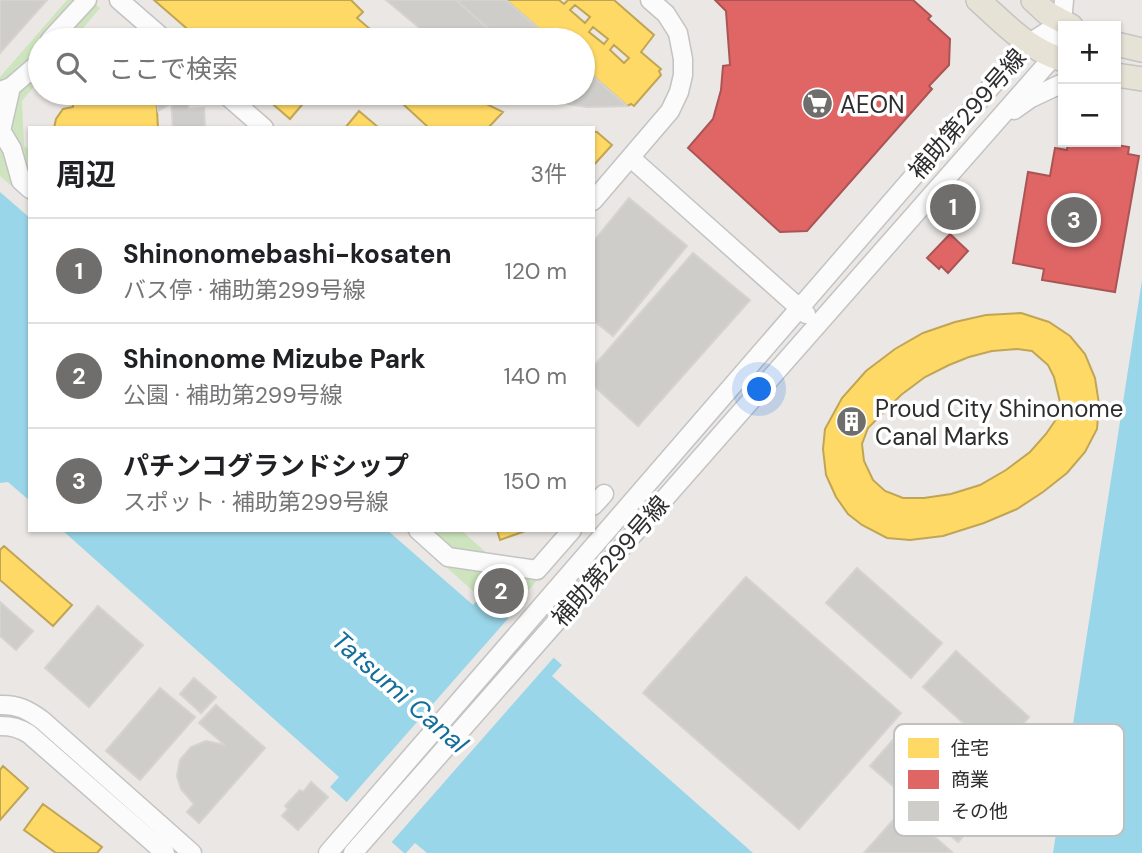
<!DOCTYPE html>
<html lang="ja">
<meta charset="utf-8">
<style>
body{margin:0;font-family:"DM Sans","Noto Sans JP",sans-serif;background:#f6f6f6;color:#202124}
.controls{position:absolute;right:21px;top:21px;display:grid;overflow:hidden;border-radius:0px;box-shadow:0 2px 5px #0004}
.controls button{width:63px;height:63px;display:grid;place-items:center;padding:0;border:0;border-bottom:2px solid #e0e0e0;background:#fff;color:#202124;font:35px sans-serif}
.you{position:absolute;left:760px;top:390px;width:24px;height:24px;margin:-18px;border:5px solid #fff;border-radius:50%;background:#1a73e8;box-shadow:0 0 0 10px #1a73e833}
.badge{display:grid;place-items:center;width:46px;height:46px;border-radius:50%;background:#6f6e6d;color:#fff;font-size:23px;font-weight:700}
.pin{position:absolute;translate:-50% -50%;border:4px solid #fff;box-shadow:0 2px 7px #0006}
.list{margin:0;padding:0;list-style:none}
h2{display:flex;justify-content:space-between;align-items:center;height:91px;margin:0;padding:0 28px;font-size:30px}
h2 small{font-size:23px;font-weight:400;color:#757577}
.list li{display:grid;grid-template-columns:46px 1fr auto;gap:21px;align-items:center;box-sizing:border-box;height:105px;padding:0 28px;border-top:2px solid #e0e0e0}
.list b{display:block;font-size:26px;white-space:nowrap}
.list p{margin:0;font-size:23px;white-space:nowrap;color:#757577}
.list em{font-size:23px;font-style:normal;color:#757577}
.icon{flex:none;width:38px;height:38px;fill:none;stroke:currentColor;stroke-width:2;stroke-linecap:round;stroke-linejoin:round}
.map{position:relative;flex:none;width:1142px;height:853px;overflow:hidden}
.search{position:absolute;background:#fff;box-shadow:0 2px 5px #0004;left:28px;top:28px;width:567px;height:77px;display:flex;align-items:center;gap:18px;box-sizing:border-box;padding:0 24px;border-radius:38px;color:#757577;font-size:26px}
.panel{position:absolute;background:#fff;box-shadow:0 2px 5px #0004;left:28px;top:126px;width:567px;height:406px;border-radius:0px}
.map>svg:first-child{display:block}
.green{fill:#cde4be}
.water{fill:#9ad6e9}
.pier{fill:#eae7e4}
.homes{fill:#ffd966;stroke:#c0a555;stroke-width:2;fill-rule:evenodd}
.shops{fill:#e06666;stroke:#a55;stroke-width:2}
.building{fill:#cfcdca;stroke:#d5d3cf;stroke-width:2}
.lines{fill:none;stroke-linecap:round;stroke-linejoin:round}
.minor-casing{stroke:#c4c3c3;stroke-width:21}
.major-casing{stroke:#c6c4c3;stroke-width:26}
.minor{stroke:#fcfbfb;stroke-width:18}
.major{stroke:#e7e2d6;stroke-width:23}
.labels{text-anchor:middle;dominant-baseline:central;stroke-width:7;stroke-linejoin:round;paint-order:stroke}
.poi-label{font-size:24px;fill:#2d2d2d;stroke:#fff;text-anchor:start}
.street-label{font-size:24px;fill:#2d2d2d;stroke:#fff}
.water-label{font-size:26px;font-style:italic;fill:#136e9b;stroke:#fff}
.key{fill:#fff;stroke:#c0c0c0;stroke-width:2}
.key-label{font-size:19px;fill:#2d2d2d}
</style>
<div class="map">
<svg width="1142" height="853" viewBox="0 0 1142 853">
<rect width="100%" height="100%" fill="#eae7e4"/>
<path class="green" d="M67 0H90L100 8 73 40H40V79L22 101 24 146 30 150V202L0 176V77Z
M404 530H461L492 558 531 564 561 530H581L504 618Z"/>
<path class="water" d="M0 192 30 218V501L8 482 0 483Z
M1142 280V853H1053Z
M62 530H387L473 605 482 595 562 665 552 676 753 853H427L415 843 406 853H404L330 787 339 777Z"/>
<path class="pier" d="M511 615 556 655 389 845 345 804Z"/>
<path class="homes" d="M154 0H351L363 12 357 18 370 29 360 40H200Z
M506 0H559L564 4 568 0H614L654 35 641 52 661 69 659 71 661 75 634 106 631 104 627 106 583 67V40H552ZM575 5 590 17 585 23 570 10ZM593 27 608 39 604 44 589 32ZM614 45 629 58 624 63 610 50Z
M85 93H156L158 128H54L56 119 63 109 73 107 72 94Z
M260 93H312L290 119Z
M391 93H464L503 112 488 128H429Z
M359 111 379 128H345Z
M593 132H597L612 145 593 166Z
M1021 313 1049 322 1070 336 1085 354 1095 378 1099 404 1097 429 1085 452 1067 473 1043 492 1017 509 984 523 943 536 910 540 887 538 862 525 848 514 836 497 826 475 823 449 825 429 842 398 866 371 895 349 923 333 955 322 986 315ZM1017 349 1032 351 1048 365 1054 377 1060 402 1059 415 1046 434 1030 452 1006 470 980 485 951 494 924 498H903L885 491 873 480 864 461 862 444 868 428 901 395 925 377 949 365 969 357 992 351Z
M497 530H528L500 540Z
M4 546 72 605 53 626 0 580V550Z
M3 766 28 788 0 820V770Z
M43 804 102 847 97 853H56L24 830Z"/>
<path class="shops" d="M715 0H913L931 16 928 19 950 39 949 65 929 86 932 89 807 231 780 232 688 148 713 119 721 90 723 66 730 65 726 11Z
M1068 142H1098L1129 147 1128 154 1139 156 1115 292 1042 280 1044 269 1013 263 1028 172 1050 176 1055 148 1067 150Z
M950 234 968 251 948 273 941 266 939 269 927 258Z"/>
<path class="building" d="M0 0H47L0 53Z
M386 0H456L501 40H434Z
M456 0H506L552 40H501Z
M583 67 627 106 587 107 574 105 561 93H583Z
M156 93H167L169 95 170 104 158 111Z
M524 93H561L574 105 536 97Z
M188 97V109L204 108 205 128H173L171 98Z
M629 198 687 246 613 336 593 320V242Z
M693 253 750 300 638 426 593 385V367Z
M857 568 942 643 911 678 826 603Z
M746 577 901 713 799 829 643 693Z
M0 602 33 631 16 650 0 636Z
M98 606 143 645 89 707 45 668Z
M956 651 1029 717 997 753 923 687Z
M194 678 216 697 201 713 180 694Z
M160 688 195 717 140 780 106 751Z
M216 705 265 748 199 823 187 812 194 804 181 789 177 776 180 760 191 747 206 741 225 745 199 723Z
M906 725 959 771 923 812 870 766Z
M972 779 995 800 958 842 935 822Z
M311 782 328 797 298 830 282 816 288 809 285 806 300 790 303 792Z
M903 809 952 852 951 853H864Z"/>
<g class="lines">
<defs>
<path id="minor" d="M119 0 165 40
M50 40 87 0
M0 91 11 87 40 62
M224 93 264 128
M1014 110 1031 98 1063 83
M0 129 12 149 21 181 30 189
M1 131 11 87
M631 158 806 314
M593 201 670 111 679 92 683 75V59L678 33 666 14 650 0
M593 506 604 494
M418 530 448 557 537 570 572 530
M0 705C17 704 28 710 42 720L192 853
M0 726C12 726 19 728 29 734L165 853
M328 853 1028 44 1062 22
M353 853 1053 57 1062 22 1064 0"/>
<path id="major" d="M978 0C1006 25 1026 48 1063 60
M1033 0 1047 13 1071 26
M1116 44 1142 50
M1116 75 1142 79"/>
</defs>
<use href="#minor" class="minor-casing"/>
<use href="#major" class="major-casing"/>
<use href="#minor" class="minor"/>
<use href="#major" class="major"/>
</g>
<defs>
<symbol id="supermarket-disc" viewBox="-11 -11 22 22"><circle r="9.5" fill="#6f6e6d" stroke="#fff"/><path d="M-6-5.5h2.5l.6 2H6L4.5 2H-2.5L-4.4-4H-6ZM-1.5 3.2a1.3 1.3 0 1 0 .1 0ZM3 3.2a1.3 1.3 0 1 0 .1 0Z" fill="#fff"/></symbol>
<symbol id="building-disc" viewBox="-11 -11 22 22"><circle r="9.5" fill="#6f6e6d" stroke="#fff"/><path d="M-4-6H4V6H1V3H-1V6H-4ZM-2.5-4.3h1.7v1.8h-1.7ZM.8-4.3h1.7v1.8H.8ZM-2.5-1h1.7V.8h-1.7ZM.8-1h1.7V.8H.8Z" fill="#fff"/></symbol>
</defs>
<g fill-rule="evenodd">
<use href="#supermarket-disc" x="800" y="86" width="35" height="35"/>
<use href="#building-disc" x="834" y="404" width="35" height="35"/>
</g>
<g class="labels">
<g class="poi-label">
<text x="840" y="104">AEON</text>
<text x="875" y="408">Proud City Shinonome<tspan x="875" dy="28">Canal Marks</tspan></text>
</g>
<g class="street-label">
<text transform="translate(967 114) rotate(-49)">補助第299号線</text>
<text transform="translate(610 561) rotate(-49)">補助第299号線</text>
</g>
<g class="water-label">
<text transform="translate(400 692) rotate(41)">Tatsumi Canal</text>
</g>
</g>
<rect x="894" y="724" width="230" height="112" rx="10" class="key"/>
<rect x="908" y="738" width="31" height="20" fill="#ffd966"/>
<rect x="908" y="770" width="31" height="19" fill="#e06666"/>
<rect x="908" y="801" width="31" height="20" fill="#cfcdca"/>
<g class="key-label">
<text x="951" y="755">住宅</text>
<text x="951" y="786">商業</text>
<text x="951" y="818">その他</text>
</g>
</svg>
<div class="controls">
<button>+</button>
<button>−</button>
</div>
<div class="you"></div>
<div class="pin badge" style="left:953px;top:207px">1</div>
<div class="pin badge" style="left:501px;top:591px">2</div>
<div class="pin badge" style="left:1074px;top:220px">3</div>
<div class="search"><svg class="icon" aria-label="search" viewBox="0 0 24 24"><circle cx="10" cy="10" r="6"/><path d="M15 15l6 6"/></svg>ここで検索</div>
<section class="panel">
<h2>周辺<small>3件</small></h2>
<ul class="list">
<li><span class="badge">1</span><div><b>Shinonomebashi-kosaten</b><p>バス停 · 補助第299号線</p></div><em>120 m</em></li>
<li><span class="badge">2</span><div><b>Shinonome Mizube Park</b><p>公園 · 補助第299号線</p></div><em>140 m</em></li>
<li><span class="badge">3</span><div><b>パチンコグランドシップ</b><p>スポット · 補助第299号線</p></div><em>150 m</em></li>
</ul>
</section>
</div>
